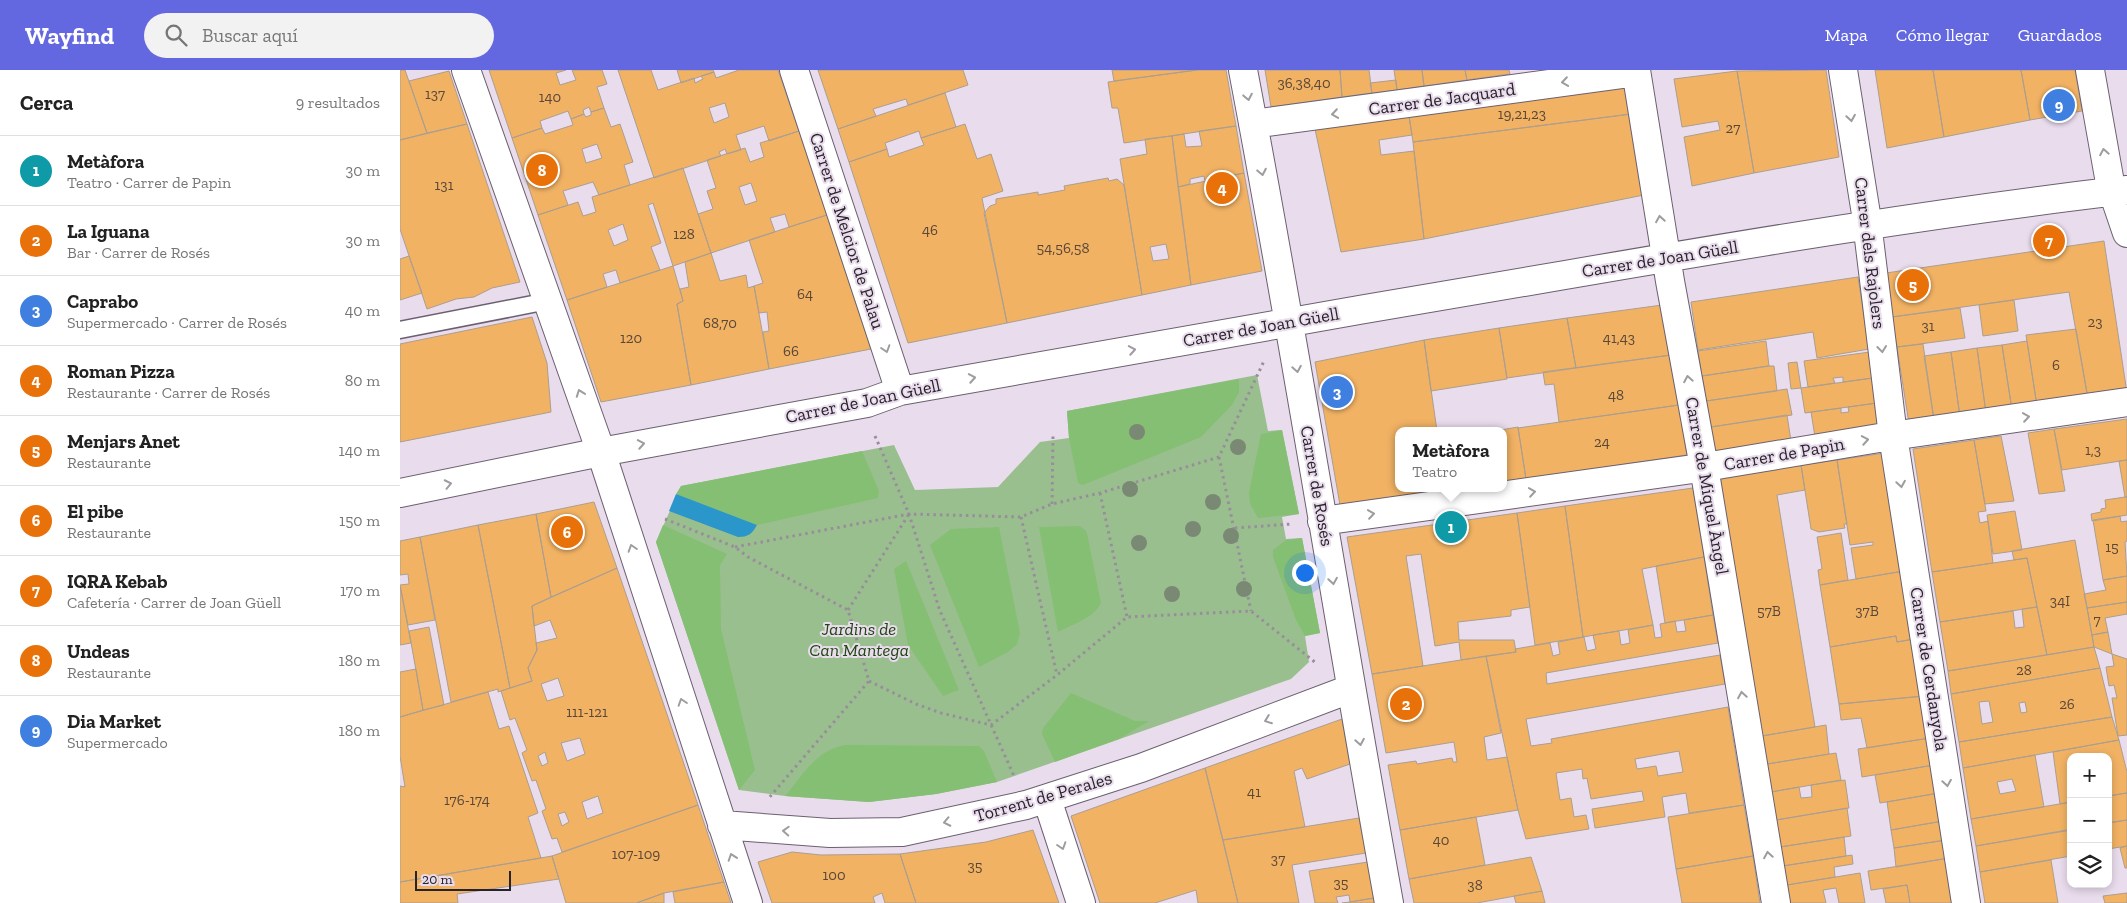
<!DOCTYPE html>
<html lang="es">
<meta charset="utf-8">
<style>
body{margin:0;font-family:"Zilla Slab",serif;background:#f2f2f2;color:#222}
.controls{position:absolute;right:15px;bottom:15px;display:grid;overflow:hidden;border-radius:10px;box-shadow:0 2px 8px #0003}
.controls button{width:45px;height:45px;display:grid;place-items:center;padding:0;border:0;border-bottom:1px solid #e0e0e0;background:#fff;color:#222;font:25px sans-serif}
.scale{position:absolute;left:15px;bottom:12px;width:96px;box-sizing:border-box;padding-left:5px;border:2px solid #282329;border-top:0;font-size:14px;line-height:18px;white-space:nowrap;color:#282329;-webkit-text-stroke:4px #e9dced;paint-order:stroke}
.you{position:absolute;left:904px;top:502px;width:18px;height:18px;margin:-12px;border:4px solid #fff;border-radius:50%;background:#1a73e8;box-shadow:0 0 0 8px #1a73e833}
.badge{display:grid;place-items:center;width:32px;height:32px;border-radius:50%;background:#6368e1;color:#fff;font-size:16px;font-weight:700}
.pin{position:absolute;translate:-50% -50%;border:2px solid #fff;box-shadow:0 1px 5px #0006}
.popup{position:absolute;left:995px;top:357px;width:112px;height:65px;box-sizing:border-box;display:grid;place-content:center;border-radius:10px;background:#fff;filter:drop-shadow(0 1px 4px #0005);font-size:16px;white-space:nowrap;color:#767676}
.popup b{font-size:19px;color:#222}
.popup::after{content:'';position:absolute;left:50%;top:100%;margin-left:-10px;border:10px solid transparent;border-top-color:#fff}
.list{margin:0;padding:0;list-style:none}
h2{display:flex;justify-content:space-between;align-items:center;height:65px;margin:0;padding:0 20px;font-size:21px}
h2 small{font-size:16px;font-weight:400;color:#767676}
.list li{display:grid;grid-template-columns:32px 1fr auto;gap:15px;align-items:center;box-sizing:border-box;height:70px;padding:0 20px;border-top:1px solid #e0e0e0}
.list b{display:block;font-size:19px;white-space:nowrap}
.list p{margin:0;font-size:16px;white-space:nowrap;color:#767676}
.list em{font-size:16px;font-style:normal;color:#767676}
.icon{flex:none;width:28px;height:28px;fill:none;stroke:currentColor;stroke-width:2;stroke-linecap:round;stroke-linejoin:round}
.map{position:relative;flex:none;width:1727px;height:833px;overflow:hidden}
header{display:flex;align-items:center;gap:30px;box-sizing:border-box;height:70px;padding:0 25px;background:#6368e1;color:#fff}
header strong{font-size:24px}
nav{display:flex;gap:28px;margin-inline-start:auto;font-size:18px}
.search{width:350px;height:45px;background:#f2f2f2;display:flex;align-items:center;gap:12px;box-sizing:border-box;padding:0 18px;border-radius:28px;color:#767676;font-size:19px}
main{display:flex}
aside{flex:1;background:#fff}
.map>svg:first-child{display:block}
.green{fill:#9abf8f}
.forest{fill:#85bf73}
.water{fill:#2b96c9}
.building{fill:#f1b264;stroke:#ac9e8f;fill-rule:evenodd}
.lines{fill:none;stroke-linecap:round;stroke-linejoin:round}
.lane-casing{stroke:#6b606f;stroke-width:19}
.street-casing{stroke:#6b606f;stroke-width:30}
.path{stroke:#988e9a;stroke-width:3;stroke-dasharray:2.5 4;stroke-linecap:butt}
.lane{stroke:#fff;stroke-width:16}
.street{stroke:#fff;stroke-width:28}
.tree{fill:#7a8974}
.oneway{stroke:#9e9c9f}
.labels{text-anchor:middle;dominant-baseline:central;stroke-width:4;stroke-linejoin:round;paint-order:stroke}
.number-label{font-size:15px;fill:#5a4738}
.street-label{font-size:18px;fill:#282329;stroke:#e9dced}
.park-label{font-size:18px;font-style:italic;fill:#204511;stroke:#e9dced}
</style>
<header>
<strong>Wayfind</strong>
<div class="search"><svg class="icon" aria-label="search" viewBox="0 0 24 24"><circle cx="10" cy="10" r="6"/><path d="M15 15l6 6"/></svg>Buscar aquí</div>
<nav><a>Mapa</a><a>Cómo llegar</a><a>Guardados</a></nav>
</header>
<main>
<aside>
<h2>Cerca<small>9 resultados</small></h2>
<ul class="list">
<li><span class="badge" style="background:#0f9aa8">1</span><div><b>Metàfora</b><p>Teatro · Carrer de Papin</p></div><em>30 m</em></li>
<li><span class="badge" style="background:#e8710a">2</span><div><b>La Iguana</b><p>Bar · Carrer de Rosés</p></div><em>30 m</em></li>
<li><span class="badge" style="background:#3f7fe0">3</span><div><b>Caprabo</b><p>Supermercado · Carrer de Rosés</p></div><em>40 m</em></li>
<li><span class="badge" style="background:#e8710a">4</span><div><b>Roman Pizza</b><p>Restaurante · Carrer de Rosés</p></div><em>80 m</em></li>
<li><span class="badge" style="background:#e8710a">5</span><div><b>Menjars Anet</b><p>Restaurante</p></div><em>140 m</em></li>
<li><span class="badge" style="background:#e8710a">6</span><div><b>El pibe</b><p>Restaurante</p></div><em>150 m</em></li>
<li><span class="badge" style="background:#e8710a">7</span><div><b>IQRA Kebab</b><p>Cafetería · Carrer de Joan Güell</p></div><em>170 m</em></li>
<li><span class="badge" style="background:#e8710a">8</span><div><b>Undeas</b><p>Restaurante</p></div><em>180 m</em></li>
<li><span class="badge" style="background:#3f7fe0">9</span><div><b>Dia Market</b><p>Supermercado</p></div><em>180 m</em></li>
</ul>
</aside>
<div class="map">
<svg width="1727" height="833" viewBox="0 0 1727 833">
<rect width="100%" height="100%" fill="#e9dced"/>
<path class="green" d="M857 305 868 361 882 360 899 444 882 447 886 469 902 468 920 563 905 566 909 592 891 609 597 712 536 724 469 732 385 726 339 720 256 472 281 416 494 375 515 420 598 417 640 372 669 368 667 341Z"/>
<path class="forest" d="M839 309V322L832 335 801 367 683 415 678 413 669 368 667 341Z
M882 360 899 444 858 448 850 434 849 422 861 364Z
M462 381 479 421 478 428 357 455 276 424 281 416Z
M263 455 327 484 320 495 321 559 355 700 339 720 256 472Z
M680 456 686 461 688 468 701 533C694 548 671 555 658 562L639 457Z
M599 457 620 563 617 574 608 582 579 597 530 475 551 459Z
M902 468 920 563 905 566 896 550 873 487V480L886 470Z
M506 491 559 620 543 626 508 575 494 499Z
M671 623 735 651H749L719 669 655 692 642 664 643 658Z
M445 675 579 676 584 681 597 712 536 724 469 732 385 726C403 705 416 680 445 675Z"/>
<path class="water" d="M276 424 357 455C352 464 348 467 338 467L269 441Z"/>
<path class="building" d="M0 0H5L27 63 0 70Z
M89 0H166L156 3 160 15 176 10 172 0H202L207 14 197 17 204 38 191 42 189 37 183 40 184 44 171 49 168 41 140 51 142 58 112 68Z
M218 0H251L258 20 294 8 295 13 303 9 301 6 314 2 316 8 339 0H378L399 61 369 71 364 56 336 65 341 80 327 84 325 79 319 82 321 86 254 108ZM325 33 329 47 314 53 309 38Z
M277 0H313L314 2 281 13Z
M418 0H563L568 15 508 35 506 29 473 39 476 46 438 59Z
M712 0H797L714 11Z
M797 0H826L836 56 724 73 718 38H712L708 12Z
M865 0H940L942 27 871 37Z
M940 0H969L972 23 942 27Z
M994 0H1022L1024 16 997 20Z
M1022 0H1065L1067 10 1024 16Z
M1065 0H1109L1110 4 1067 10Z
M1426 0 1439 87 1354 103 1337 1Z
M1475 0H1533L1544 67 1487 78Z
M1533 0H1621L1630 50 1544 67Z
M1621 0H1675L1682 41 1630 50Z
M49 1 67 54 27 63 9 11Z
M1337 1 1354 103 1292 116 1284 67 1320 60 1318 51 1282 57 1274 9Z
M996 10 997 20 972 23 970 13Z
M1226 16 1231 44 1013 72 1009 46Z
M545 23 556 57 521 68 519 61 485 73 487 79 449 92 438 59Z
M204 38 211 57 220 54 233 92 224 95 230 115 199 125 193 112 163 121 168 135 138 145 112 68 142 58 145 64 173 55 171 49 184 44 186 47 191 45V42ZM197 74 202 88 186 93 182 79Z
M1231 44 1244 125 1024 169 1013 72Z
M1009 46 1012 65 979 70 981 85 1014 81 1024 169 941 182 915 59Z
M67 54 120 212 92 218 74 227 56 229 27 239 0 159V70Z
M565 54 577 89 591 84 603 121 582 128 607 253 508 273 449 92 487 79 489 87 524 75 521 68Z
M836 56 844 103 805 111 804 106 790 109V114L778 117 772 66 784 64 786 77 802 76 799 61Z
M399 61 427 145 389 157 385 144 370 148 375 162 311 183 298 144 313 139 307 121 316 118 307 90 345 78 350 92 364 87 360 73ZM351 113 357 131 345 135 339 117Z
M772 66 791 215 742 225 720 89 747 84 745 69ZM766 174 769 189 753 191 750 177Z
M283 98 311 183 273 196 253 133 248 135 261 173 251 177 260 200 220 213 216 200 203 204 207 217 167 230 138 145 178 132 183 146 196 142 192 127ZM223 154 228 170 214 176 208 160Z
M844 103 862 201 791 215 778 117Z
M708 108 709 111 717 109 724 115 742 225 607 253 584 143 590 136 596 134V129L638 122V125L665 120 664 116Z
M427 145 471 279 369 299 363 262 369 261 367 242 359 243 354 216 363 213 349 170Z
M1704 171 1727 323 1688 329 1669 222 1492 247 1486 203Z
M311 183 320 211 346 205 348 218 354 216 369 299 291 315 277 234 283 231 280 219 289 217 285 192Z
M9 186 22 223 0 230V189Z
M273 196 283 231 277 234 291 315 201 332 167 230Z
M1458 207 1469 279 1417 288 1413 262 1298 280 1291 232Z
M1614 230 1618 261 1583 266 1579 235Z
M1262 235 1271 285 1176 298 1167 248Z
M1560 238 1565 268 1497 277 1492 247Z
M132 247 147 293 151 342 0 372V274Z
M1167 248 1176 298 1107 308 1099 258Z
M1099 258 1107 309 1031 321 1024 270Z
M1676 259 1688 329 1637 336 1626 265Z
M1024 270 1037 361H998V418H1045V420L940 435 915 292Z
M1366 271 1369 296 1302 306 1298 281Z
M1627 271 1637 336 1612 340 1602 275Z
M1523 274 1534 350 1509 354 1497 277Z
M1602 275 1612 340 1586 343 1577 278Z
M1577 278 1586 343 1560 347 1551 282Z
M1470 282 1473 308 1443 312V307L1433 308 1435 313 1408 317 1404 291Z
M1551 282 1560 347 1534 350 1524 286Z
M1271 285 1279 335 1159 352 1154 314 1145 315 1143 302Z
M1397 292 1401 318 1391 319 1388 293Z
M1368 296H1374L1377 321 1306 331 1302 306Z
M1473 308 1477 333 1405 343 1401 318Z
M1387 319 1392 345 1311 357 1306 331Z
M1477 333 1481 358 1415 367 1411 342 1441 338V343L1449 342 1448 337Z
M1279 335 1287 385 1126 409 1118 358Z
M1387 345 1391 371 1315 382 1311 357Z
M1727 349V390L1662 400 1654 359Z
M1118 357 1126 409 1104 412V361H1095Z
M1654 359 1665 421 1639 424 1628 363Z
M1601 366 1614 431 1585 434 1574 370Z
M1574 370 1586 441 1578 442 1580 453 1588 451 1593 493 1532 502 1513 379Z
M1485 383 1504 501 1456 509 1451 478 1473 475V472L1450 475 1437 390Z
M1437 390 1447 454H1444L1445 458 1419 462 1411 459 1401 395Z
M1727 390V427H1725L1719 391Z
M1401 395 1405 420 1377 425 1415 657 1362 666 1320 407Z
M1293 418 1304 487 1242 499 1253 555 1183 567 1165 436Z
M1725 427H1727V445L1692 451 1691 444 1701 442V439L1706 438 1705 430Z
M194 432 217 498 151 527 136 444Z
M1165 436 1183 567 1135 575 1117 443Z
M1615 441 1622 480 1593 484 1587 445Z
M1117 443 1130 537 1111 540V546L1058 552 1059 570H1114L1116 582 1061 590 1059 572 1035 576 1021 484 1006 486 1023 596 972 604 947 467Z
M136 444 151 527 132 536 137 580 128 598 132 611 110 618 78 455Z
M1720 446 1721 452 1727 451V471L1725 472 1727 506 1703 510 1693 450Z
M78 455 110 618 98 622V619L51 632 20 467Z
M1441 463 1448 510 1420 515 1418 500 1422 499 1417 467Z
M20 467 35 550 8 555 0 515 9 514 8 504 0 505V471Z
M1675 470 1694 577 1647 585 1627 488 1614 490 1612 481Z
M1304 487 1313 545 1265 553 1256 496Z
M1627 488 1637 537 1540 552 1532 502Z
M217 498 298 735 162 782 157 768 152 769 142 741 146 739 136 710 132 711 122 683 127 680 115 648 110 650 101 621 132 611 128 598 137 580 136 573 157 568 150 550 134 556 132 536ZM158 608 164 626 147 631 141 614ZM180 668 185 684 167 691 161 673ZM145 682 148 693 142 696 138 686ZM198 726 203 743 187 749 182 732ZM165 742 169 752 162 756 158 744Z
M1504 501 1514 569 1497 572 1496 566 1430 577 1420 515Z
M1727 506V532L1687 538 1684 524 1706 520 1703 510Z
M0 516 11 573 0 575Z
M1727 532V544L1705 548 1708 562 1692 565 1687 538Z
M1637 537 1647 585 1548 601 1540 552 1613 541 1615 558 1624 557 1622 539Z
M1313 545 1318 573 1146 603 1147 614 1320 585 1325 614 1126 649 1131 676 1152 673 1151 669 1328 637 1344 735 1289 743 1286 723 1262 727 1265 747 1195 758 1192 739 1244 731 1242 721 1191 729 1187 708 1183 709 1182 699 1156 703 1160 730 1171 728 1174 747 1186 745 1189 759 1126 769 1118 740 1086 586 1116 582 1115 579 1150 573 1153 586 1160 584 1158 572 1184 567 1187 581 1196 579 1193 565 1219 561 1221 575 1230 573 1228 560 1253 555 1255 568 1262 567 1260 554 1275 551 1277 562 1286 561 1284 550ZM1279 681 1283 702 1258 706 1256 696 1237 699 1235 689Z
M29 557 44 635 23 640 9 561Z
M1708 562 1712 584 1694 577 1692 565Z
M1496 566 1497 572 1514 569 1524 626 1439 634 1430 577Z
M1694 577 1700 598 1551 624 1548 601Z
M1712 584 1727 589V665L1718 666 1712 628H1717L1714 615 1709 616 1706 597 1714 596Z
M1086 586 1101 663 1084 667 1087 690 1107 687 1118 740 1000 760 988 695 1016 691 1017 694 1052 688 1053 692H1057L1054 672 986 683 972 604Z
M1700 598 1712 647 1559 672 1551 624ZM1589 631 1593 652 1582 654 1579 632ZM1625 632 1627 642 1621 643 1619 633Z
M16 599 23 640 0 647V602Z
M88 622 99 659 109 656 138 743 128 747 141 788 0 812V716L5 717 0 686V647Z
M1524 626 1530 668 1467 678 1461 648 1441 650 1439 634Z
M1712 647 1719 670 1563 698 1559 672Z
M942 649 950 694 907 709 902 698 894 701 905 757 823 770 805 698Z
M1426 655 1429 684 1367 694 1362 666Z
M1530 668 1534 695 1462 707 1458 679Z
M1719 670 1727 702V723L1708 726V687H1671V732L1660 734 1653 682Z
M1436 683 1441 710 1371 722 1367 694Z
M1635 685 1644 737 1571 749 1563 698ZM1612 709 1616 721 1600 724 1597 712Z
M1534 695 1539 723 1480 733 1475 705Z
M805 698 838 833H798L796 820 755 833H700L671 746Z
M1445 710 1449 738 1376 750 1371 722 1399 717 1401 728 1412 727 1411 715Z
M1539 723 1543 751 1491 760 1487 732Z
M1727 723V750L1708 753V726Z
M1671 732V760L1576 776 1571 749Z
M298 735 324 812 264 823 236 833H166L152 786Z
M1344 735 1353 786 1276 799 1268 747Z
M1447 738 1451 766 1380 777 1376 750Z
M1076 747 1085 795 1009 809 1000 760Z
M959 748 966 783 892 795 899 833H838L823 770Z
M1727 750V776L1708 779V753Z
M1543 751 1546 770 1494 778 1491 760Z
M633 760 659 833H516L500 784 586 772Z
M1667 760H1671V786L1580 802 1576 776Z
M1444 767 1446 786 1383 796 1380 777Z
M1546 770 1549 788 1496 797 1494 778Z
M1727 776V798H1725L1720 778Z
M392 782 421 785 500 784 516 833H485L482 823 473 827 475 833H372L358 792Z
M1452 785 1453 794 1434 797 1435 807 1387 815 1383 796Z
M152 786 159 809 57 824 58 833H0V812Z
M1353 786 1360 833H1282L1276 799Z
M1131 787 1142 821 1077 833H1014L1009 809Z
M1549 788 1557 833H1510L1507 815 1471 820 1468 801Z
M1651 790 1658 833H1585L1580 802Z
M968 792 974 828 950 832 949 825 936 827 938 833H915L909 801Z
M1460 803 1465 833H1439L1436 818 1423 820 1426 833H1389L1387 815Z
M324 812 331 833H275L273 822Z
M1507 815 1510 833H1486L1483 819Z
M1142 821 1145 833H1116L1114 826Z
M264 823V833H236L248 829Z
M1727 823V833H1705L1703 826Z
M974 828 975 833H942L950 832Z"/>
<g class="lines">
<defs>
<path id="lane" d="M0 260 148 231"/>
<path id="street" d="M66 0 201 382 348 833
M394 0 500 321
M843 0C896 277 939 556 989 833
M1236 0 1270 211 1304 397 1376 833
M1443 0 1466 144 1493 366 1566 833
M1690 0 1710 113 1727 163
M853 54 1223 4 1230 0
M0 423 201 382 467 333 500 321C721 282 943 242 1165 205 1351 173 1539 142 1727 120
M922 451 1293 399 1485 367 1727 332
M647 729 681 833
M322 755 430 763 502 762 626 735 741 698 950 619"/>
</defs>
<use href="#lane" class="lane-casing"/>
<use href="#street" class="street-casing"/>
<path class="path" d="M475 366 509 444 540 541 614 706
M819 387 851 541
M700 423 727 547
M652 434 653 366
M621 447 657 605
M265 449 335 477 348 487 448 540 469 611 368 729
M835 458 892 454
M335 477 509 444 621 447 652 434 700 423 819 387 864 291
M448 540 509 444
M469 611 516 634 541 643 591 655 657 605 727 547 851 541 916 593"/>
<use href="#lane" class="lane"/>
<use href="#street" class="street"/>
</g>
<g class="tree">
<circle cx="737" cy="362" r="8"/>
<circle cx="838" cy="377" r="8"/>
<circle cx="730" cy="419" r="8"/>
<circle cx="813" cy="432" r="8"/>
<circle cx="793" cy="459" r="8"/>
<circle cx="831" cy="466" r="8"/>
<circle cx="739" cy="473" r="8"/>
<circle cx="844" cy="519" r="8"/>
<circle cx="772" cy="524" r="8"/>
</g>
<defs><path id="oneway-chevron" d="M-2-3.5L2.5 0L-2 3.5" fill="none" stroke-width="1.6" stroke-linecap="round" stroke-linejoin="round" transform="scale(1.25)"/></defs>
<g class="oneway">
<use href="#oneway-chevron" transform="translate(1165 12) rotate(172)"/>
<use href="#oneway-chevron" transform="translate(848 27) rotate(79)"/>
<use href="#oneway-chevron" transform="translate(935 44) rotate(172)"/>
<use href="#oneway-chevron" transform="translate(1451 48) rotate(81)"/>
<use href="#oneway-chevron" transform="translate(1704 82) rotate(-100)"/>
<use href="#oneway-chevron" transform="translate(862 102) rotate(79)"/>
<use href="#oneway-chevron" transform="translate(1260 149) rotate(-99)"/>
<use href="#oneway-chevron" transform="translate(486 279) rotate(72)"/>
<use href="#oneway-chevron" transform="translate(1482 279) rotate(83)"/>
<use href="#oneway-chevron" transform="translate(732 280) rotate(-10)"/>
<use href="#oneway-chevron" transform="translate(897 299) rotate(80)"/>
<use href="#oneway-chevron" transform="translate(572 308) rotate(-10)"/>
<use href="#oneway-chevron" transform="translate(1288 309) rotate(-100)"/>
<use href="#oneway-chevron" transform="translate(180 323) rotate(-110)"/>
<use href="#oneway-chevron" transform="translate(1626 347) rotate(-8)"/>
<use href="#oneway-chevron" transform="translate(1465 370) rotate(-10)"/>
<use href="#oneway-chevron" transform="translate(241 374) rotate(-10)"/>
<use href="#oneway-chevron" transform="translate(48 414) rotate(-12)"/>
<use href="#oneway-chevron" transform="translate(1501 414) rotate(81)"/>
<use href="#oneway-chevron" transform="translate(1132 422) rotate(-8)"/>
<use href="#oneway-chevron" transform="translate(971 444) rotate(-8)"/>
<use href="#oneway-chevron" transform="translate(232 478) rotate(-108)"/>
<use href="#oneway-chevron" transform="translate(933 511) rotate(81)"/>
<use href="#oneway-chevron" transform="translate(1342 625) rotate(-99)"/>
<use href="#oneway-chevron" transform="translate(282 632) rotate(-108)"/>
<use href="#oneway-chevron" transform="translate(868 650) rotate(159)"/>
<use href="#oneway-chevron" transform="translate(960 672) rotate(80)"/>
<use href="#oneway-chevron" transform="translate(1547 713) rotate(81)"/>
<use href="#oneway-chevron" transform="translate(547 752) rotate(168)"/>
<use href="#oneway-chevron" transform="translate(386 761) rotate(-177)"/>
<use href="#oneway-chevron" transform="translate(662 776) rotate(72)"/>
<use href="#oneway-chevron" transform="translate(1368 785) rotate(-99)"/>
<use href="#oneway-chevron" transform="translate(332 787) rotate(-109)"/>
</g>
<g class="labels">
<g class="number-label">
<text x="904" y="13">36,38,40</text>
<text x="35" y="24">137</text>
<text x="150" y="27">140</text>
<text x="1122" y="44">19,21,23</text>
<text x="1333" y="58">27</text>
<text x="44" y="115">131</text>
<text x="530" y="160">46</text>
<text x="284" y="164">128</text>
<text x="663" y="178">54,56,58</text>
<text x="405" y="224">64</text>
<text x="1695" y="252">23</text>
<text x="320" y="253">68,70</text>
<text x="1528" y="256">31</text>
<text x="231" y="268">120</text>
<text x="1219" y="268">41,43</text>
<text x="391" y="281">66</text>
<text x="1656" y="295">6</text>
<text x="1216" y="325">48</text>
<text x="1202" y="372">24</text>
<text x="1693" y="380">1,3</text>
<text x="1712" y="477">15</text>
<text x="1660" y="531">34I</text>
<text x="1369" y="541">57B</text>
<text x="1467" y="541">37B</text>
<text x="1697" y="550">7</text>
<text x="1624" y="600">28</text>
<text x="1667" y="634">26</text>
<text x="187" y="642">111-121</text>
<text x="854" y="722">41</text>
<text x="67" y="730">176-174</text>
<text x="1041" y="770">40</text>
<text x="236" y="784">107-109</text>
<text x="878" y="789">37</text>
<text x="575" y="796">35</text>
<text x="434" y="805">100</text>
<text x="941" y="813">35</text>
<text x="1075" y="815">38</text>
</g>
<g class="street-label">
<text transform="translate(1042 29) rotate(-8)">Carrer de Jacquard</text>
<text transform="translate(447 161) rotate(72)">Carrer de Melcior de Palau</text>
<text transform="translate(1470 183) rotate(83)">Carrer dels Rajolers</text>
<text transform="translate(1260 189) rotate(-9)">Carrer de Joan Güell</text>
<text transform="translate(861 257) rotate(-10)">Carrer de Joan Güell</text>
<text transform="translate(463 331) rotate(-12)">Carrer de Joan Güell</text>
<text transform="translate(1384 384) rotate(-10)">Carrer de Papin</text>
<text transform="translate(917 416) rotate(80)">Carrer de Rosés</text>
<text transform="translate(1307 416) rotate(80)">Carrer de Miquel Àngel</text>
<text transform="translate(1529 599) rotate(81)">Carrer de Cerdanyola</text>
<text transform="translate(643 727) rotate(-16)">Torrent de Perales</text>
</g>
<g class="park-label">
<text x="459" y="559">Jardins de<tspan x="459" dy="21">Can Mantega</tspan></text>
</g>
</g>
</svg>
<div class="controls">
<button>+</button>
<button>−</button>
<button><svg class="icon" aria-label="layers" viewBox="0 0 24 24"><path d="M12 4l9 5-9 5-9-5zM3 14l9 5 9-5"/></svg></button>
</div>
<div class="scale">20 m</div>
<div class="you"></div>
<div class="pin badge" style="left:1051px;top:457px;background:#0f9aa8">1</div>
<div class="popup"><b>Metàfora</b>Teatro</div>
<div class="pin badge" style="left:1006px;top:634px;background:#e8710a">2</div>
<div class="pin badge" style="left:937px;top:322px;background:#3f7fe0">3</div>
<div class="pin badge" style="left:822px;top:118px;background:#e8710a">4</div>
<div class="pin badge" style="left:1513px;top:215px;background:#e8710a">5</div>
<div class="pin badge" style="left:167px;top:462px;background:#e8710a">6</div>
<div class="pin badge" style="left:1649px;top:171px;background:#e8710a">7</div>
<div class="pin badge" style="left:142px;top:100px;background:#e8710a">8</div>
<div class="pin badge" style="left:1659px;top:35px;background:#3f7fe0">9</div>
</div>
</main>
